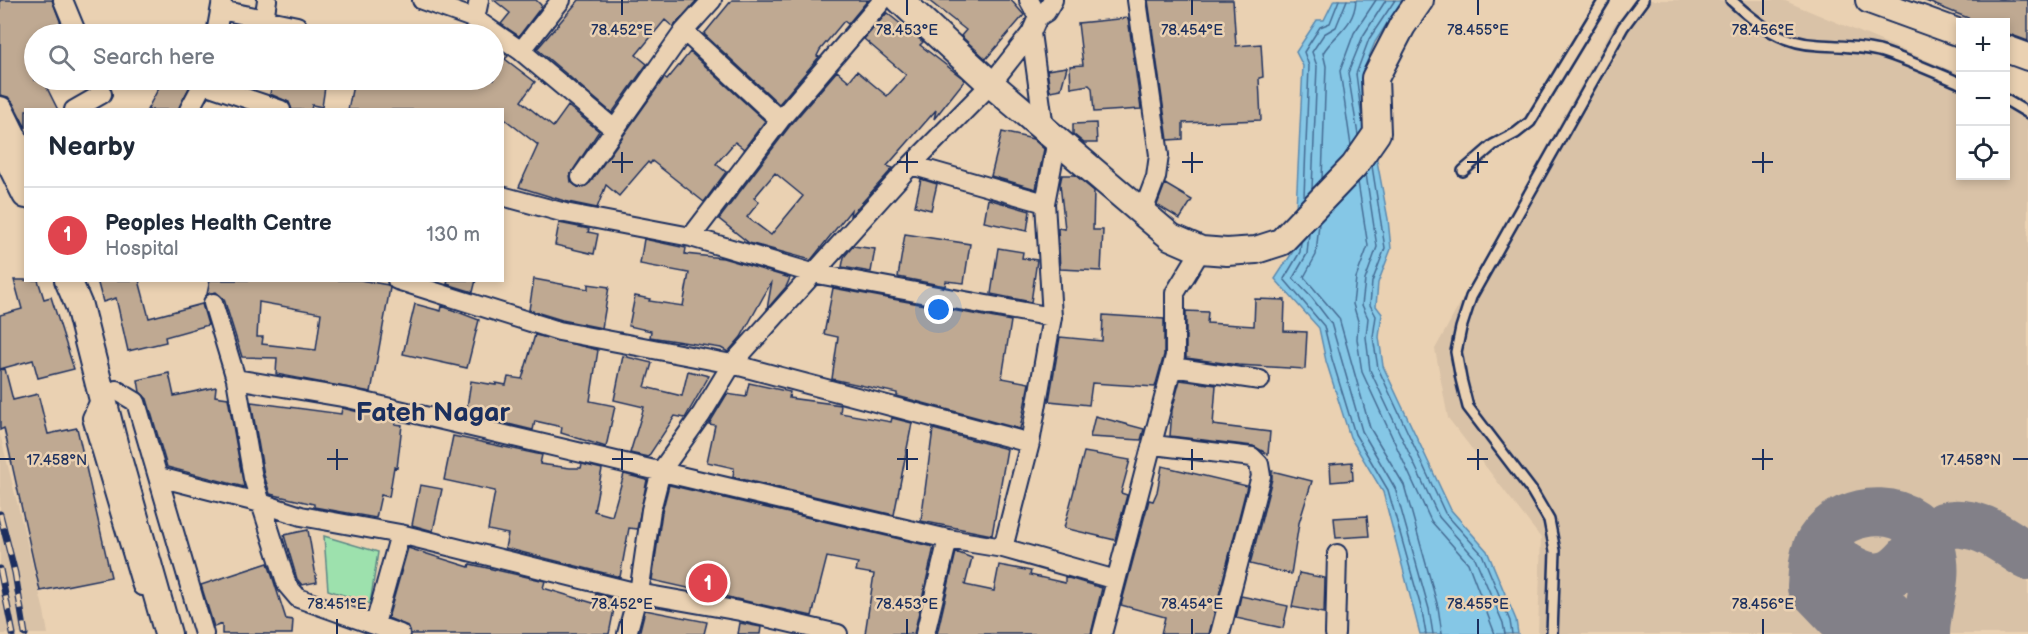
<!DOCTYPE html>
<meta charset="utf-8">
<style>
body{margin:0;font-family:"Balsamiq Sans",sans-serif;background:#f2f2f3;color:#1f2937}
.controls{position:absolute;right:18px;top:18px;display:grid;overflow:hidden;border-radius:0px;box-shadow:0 3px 9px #0003}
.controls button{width:54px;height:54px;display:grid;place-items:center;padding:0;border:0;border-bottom:2px solid #e0e1e3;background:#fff;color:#1f2937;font:30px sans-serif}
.you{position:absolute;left:939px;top:310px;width:21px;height:21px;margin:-15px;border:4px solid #fff;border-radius:50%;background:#1a73e8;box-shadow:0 0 0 9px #1a73e833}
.badge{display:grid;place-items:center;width:39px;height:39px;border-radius:50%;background:#1b2f5e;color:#fff;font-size:20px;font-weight:700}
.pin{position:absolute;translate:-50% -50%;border:3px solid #fff;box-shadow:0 2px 6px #0006}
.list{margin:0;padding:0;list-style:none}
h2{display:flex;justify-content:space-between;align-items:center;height:78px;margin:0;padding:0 24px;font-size:26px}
h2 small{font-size:20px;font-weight:400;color:#747a83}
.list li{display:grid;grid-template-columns:39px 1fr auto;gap:18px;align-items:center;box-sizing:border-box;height:96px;padding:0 24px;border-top:2px solid #e0e1e3}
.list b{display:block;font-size:22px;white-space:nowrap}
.list p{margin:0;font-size:20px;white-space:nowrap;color:#747a83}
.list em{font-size:20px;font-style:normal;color:#747a83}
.icon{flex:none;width:33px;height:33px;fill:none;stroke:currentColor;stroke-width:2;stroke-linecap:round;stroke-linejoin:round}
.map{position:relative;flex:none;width:2028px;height:634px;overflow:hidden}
.search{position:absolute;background:#fff;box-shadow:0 3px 9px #0003;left:24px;top:24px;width:480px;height:66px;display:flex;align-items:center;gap:15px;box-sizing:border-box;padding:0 21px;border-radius:33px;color:#747a83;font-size:22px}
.panel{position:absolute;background:#fff;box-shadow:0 3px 9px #0003;left:24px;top:108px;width:480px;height:174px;border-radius:0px}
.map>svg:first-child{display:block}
.built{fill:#d9c2a7}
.green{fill:#9de1ad;stroke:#5c8886;stroke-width:1.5}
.water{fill:#85c7e6;stroke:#5b8ab0;stroke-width:1.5}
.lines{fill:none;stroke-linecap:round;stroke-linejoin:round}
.shore{stroke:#456c94;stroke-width:1.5}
.taxiway{stroke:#828088;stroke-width:48}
.building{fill:#bfa992;stroke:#1b2f5e;stroke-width:1.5;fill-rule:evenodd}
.lane-casing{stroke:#1b2f5e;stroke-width:14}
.street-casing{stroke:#1b2f5e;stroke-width:22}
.secondary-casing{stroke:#1b2f5e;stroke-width:30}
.lane{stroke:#ead1b2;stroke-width:9}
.street{stroke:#ead1b2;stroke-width:18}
.secondary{stroke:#ead1b2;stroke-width:26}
.rail-casing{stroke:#1b2f5e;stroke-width:7}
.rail{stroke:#ead1b2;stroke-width:4.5;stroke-dasharray:14;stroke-linecap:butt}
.ticks{fill:none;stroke:#1b2f5e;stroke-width:2}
.labels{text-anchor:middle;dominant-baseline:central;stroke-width:5;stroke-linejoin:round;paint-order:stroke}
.district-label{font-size:27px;font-weight:bold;fill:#1b2f5e;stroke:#ead1b2}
.ticks-label{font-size:15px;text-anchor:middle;fill:#1b2f5e;stroke:#ead1b2;stroke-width:5;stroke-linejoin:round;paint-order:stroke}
</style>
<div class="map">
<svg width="2028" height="634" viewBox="0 0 2028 634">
<rect width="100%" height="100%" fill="#ead1b2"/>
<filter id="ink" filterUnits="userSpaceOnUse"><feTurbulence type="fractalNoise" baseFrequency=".0167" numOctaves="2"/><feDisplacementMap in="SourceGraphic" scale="12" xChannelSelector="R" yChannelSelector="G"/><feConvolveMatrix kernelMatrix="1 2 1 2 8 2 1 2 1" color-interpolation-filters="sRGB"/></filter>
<g filter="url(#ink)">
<path class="built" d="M1637 0H1783L1960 74V176H2006V93L2028 102V634H1538L1541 538 1448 418 1435 349 1614 25Z
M0 434 44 611 48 634H0Z"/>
<path class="green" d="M324 536 378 552 370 604 328 590Z"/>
<path class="water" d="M1334 0H1402L1375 42 1361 76 1388 219 1391 249 1378 283 1376 306 1382 314 1379 337 1383 366 1451 510 1487 551 1516 620 1518 634H1420L1383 492 1350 437 1326 361 1319 328 1275 279 1294 250 1303 66 1296 52 1317 20H1324Z"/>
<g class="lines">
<path class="shore" d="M1362 119 1356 74 1369 39 1395 0
M1358 135 1348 73 1363 36 1386 0
M1351 146 1340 71 1354 33 1376 0
M1372 166 1385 248 1372 282 1370 305 1376 316 1373 337 1378 368 1445 513 1482 554 1510 621 1512 634
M1366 174 1377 247 1365 280 1362 305 1368 318 1366 337 1370 370 1439 517 1475 558 1503 623 1505 634
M1322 179 1326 66 1323 53C1334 34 1354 28 1356 0
M1358 182 1368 246 1356 278 1353 304 1358 321 1357 339 1362 372 1431 521 1468 563 1495 634
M1312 189 1317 66 1312 52 1324 34 1336 27 1347 0
M1304 197 1309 66 1304 52 1320 27 1330 23 1339 0
M1319 223 1316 255 1304 277 1339 318 1370 428 1404 485 1438 607 1442 634
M1309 233 1307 254 1293 278 1312 298 1331 323 1362 431 1395 488 1429 609 1433 634
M1301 242 1300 252 1284 279 1324 326 1332 359 1355 434 1388 490 1422 611 1426 634"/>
<path class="taxiway" d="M1838 560 1908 634
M1841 563C1913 610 1908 518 1962 524 1987 526 2007 543 2028 556
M1856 634 1811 587C1812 573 1812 554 1820 541 1846 502 1918 500 1932 551 1940 580 1926 606 1926 634"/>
</g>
<path class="building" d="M0 0H52L65 34H34V80H43L58 110H26V128L13 103 8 97 0 95Z
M494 0H536L542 6 519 36 501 24 510 13Z
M579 0H697L673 27 665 20 636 55 647 64 612 113 537 49Z
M732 0H868L848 24 844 21 820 50 817 56 819 57 779 104 704 34Z
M928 0H1011L1024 15 986 59 961 36 966 30Z
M1148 0H1233L1236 46 1261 44 1263 77 1259 78 1261 120 1183 123V139L1168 140Z
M1923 0H2028V41L2006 33V22H1978Z
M887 13 923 42 920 45 965 80 934 119 936 110 887 166 893 168 850 216 851 210 811 260 749 243 719 219 789 127 837 71 849 81 857 71 887 96 906 75 864 39ZM775 173 803 196 771 235 747 217 759 202 754 198Z
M1128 18 1141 109 1094 112 1092 88 1089 85 1071 88 1070 66 1083 65 1078 23Z
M494 46 508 56 505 59 535 82 521 101 553 127 568 106 599 131 570 175 571 182 579 188 590 183 664 78 667 80 690 52 765 121 744 149 735 142 716 164 726 172 704 202 652 161 650 164 648 162 619 196 606 185 597 208 568 202 519 187 538 145 502 117V110H348L354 80H494Z
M1067 67 1061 89 1050 91 1047 70Z
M163 80H193L178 110H147Z
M273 80H326L322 107 312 105 311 110H292L289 102 270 94Z
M1096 123 1097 143H1084L1073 134V124Z
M1002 132 1033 139 1044 149 1036 189 991 176Z
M1062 175H1075L1094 191 1093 230H1103L1101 271 1060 269 1058 228 1065 229 1060 184Z
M921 179 937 184 931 210 915 206Z
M1165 184 1192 200 1180 219 1157 205Z
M988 199 1030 211 1027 231 984 222Z
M559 223 589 229 588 232 598 234 594 254 555 245Z
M905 234 970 244 964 283 946 281 945 286 898 277Z
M644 239 686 248 685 254 723 258 790 278 786 287 767 309 772 281 741 337 728 352 721 348 650 337 651 331 629 326 635 296 650 299 649 301 683 306 689 273 640 264Z
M853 246 875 249 871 272 842 267 844 257Z
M998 248 1023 252 1022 258 1037 260 1031 302 991 294Z
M534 279 588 289V284L609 287 602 328 562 320 529 310Z
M14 280H38L44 299 51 297 74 369 38 378 33 360 0 369V315L22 309Z
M97 280H139L149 318 202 304 208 325 165 337 166 342 128 351 116 298 103 302Z
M210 280H360L388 285 390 288 371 392 276 374 277 358 242 357 224 299 216 292 207 294ZM259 302 321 313 316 350 262 344 263 337H257Z
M448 280H476L473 292 447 284Z
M833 288 1011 321 1002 378 1029 383 1020 429 897 396V393L832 379 838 337 824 334Z
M1255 299 1285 300 1284 331 1307 332 1305 369 1238 365 1186 358V311L1208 312 1207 323 1254 326Z
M415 304 441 311 442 306 479 320 467 368 403 354Z
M1103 315 1164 319V355L1155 387 1092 383 1089 405 1049 401 1060 337 1102 341Z
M535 335 598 350 590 401 615 406 606 447 561 433 562 427 535 421 533 430 466 414 471 381 496 385V383L506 385 508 377 522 379Z
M623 356 652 363 645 387 682 396 688 371 709 376 685 418 675 416 648 457 630 453 644 407 614 400Z
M5 369 13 400 38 394 48 434 77 428 111 577 40 591 4 428 0 430V370Z
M169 373 174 396 216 387 215 396 228 398 244 487 167 467 147 399 140 392 138 380Z
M1180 380 1216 385 1213 425 1270 432 1268 454 1253 446 1170 436 1172 410Z
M749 383 790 392 789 398 841 405 840 413 891 422 892 418 912 423 894 515 733 477 734 468 707 462 715 425 709 424 727 394 746 397Z
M251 402 341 414 342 408 396 421 395 424 402 425 397 468 394 467 389 497 381 495 376 518 314 507V504L270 494 264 475Z
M1095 416 1144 429 1141 440 1090 437Z
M933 429 1007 449 992 535 921 521Z
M453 436 542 455 540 464 570 468H581L582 464 602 469 594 511 612 516 624 474 647 480 637 529 629 528 620 577 505 548 508 534 488 530 495 491 444 480Z
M1084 452 1130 460 1121 493 1127 495 1115 540 1064 528Z
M1352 462 1353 480 1331 482 1330 464Z
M1162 466 1247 486 1209 634H1161L1165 617 1121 605 1149 500 1153 501 1157 492Z
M1272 471 1312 481 1299 523 1291 574 1250 564 1272 479Z
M420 485 442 489 433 531 412 525Z
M669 485 934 547 914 634H865L874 574 856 571 858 563 827 557 812 616 652 580 662 512Z
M1367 516 1369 536 1336 538 1334 518Z
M308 530 317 582 302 585 297 579 284 535Z
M408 548 469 567 470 564 545 581 543 588 593 603 596 594 616 599 609 634H411L408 626 388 618Z
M956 552 972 558 965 585 994 591 999 565 1031 571 1030 575 1065 583V577L1102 588 1091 634H937Z
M268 563 286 619 293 620 292 634H222V624L214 627 201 585Z
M1299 573 1325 578 1324 613 1292 607Z
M1241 596 1288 606 1283 628 1236 618Z
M645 610 707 622 704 634H639Z
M740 623 761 627 760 634H738Z"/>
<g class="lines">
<defs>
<path id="lane" d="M1731 0C1757 24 1782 44 1819 45 1840 46 1858 46 1879 51 1906 59 1934 72 1960 83
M2006 100 2028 113
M1463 171 1493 145 1516 133 1530 122 1604 0
M1552 634 1555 551 1549 520 1532 491 1468 407 1461 379 1456 352 1461 328 1471 297 1623 27 1643 0"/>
<path id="street" d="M63 0 77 34
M422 0 475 19 521 51 561 0
M1137 0 1159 155 1156 177 1142 214
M221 10 297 26
M1038 17 1046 12 1053 0
M475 19 479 0
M264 20 267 0
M684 31 780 120
M1031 33 1044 128
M216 34 222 0
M521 51 614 129
M204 84 281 110
M74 110 102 94 96 80
M189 110 205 80
M911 165 1045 203
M581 177 684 31 712 0
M502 196 565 213 691 237 812 273 1052 317 1030 443 1003 548
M691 237 780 120 883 0
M397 280 559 331 732 364 1030 443
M213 303 236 379 253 478 287 585 298 598 400 634
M1052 317 1045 203 1057 140
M1172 367 1260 380
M236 379 348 398 948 539 1003 548 1116 580
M116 390 136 402 204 634
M102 396 92 418 142 586
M1154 445 1252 457 1259 464 1261 476 1220 634
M159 477 261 503 301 516 400 534 638 593 740 611 838 634
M375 624 400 534
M627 634 640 586 651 510 661 471 701 415 732 364 911 165 991 84 1031 33 1038 17 1029 0
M925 634 948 539
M1102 634 1175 356V293L1201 250
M1335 634 1337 554"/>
<path id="secondary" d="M900 0 991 84 1171 237 1201 250 1227 252 1256 250 1281 242 1354 166 1377 133 1375 78 1402 26 1420 0
M1869 0 1960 33
M2006 49 2028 57
M0 110 26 163
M3 149 26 195
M68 280 79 306 116 451 168 634"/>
</defs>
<use href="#lane" class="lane-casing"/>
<use href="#street" class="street-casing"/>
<use href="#secondary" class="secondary-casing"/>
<use href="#lane" class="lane"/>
<use href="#street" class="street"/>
<use href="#secondary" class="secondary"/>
<defs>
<path id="rail" d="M0 514 15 573 25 634
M0 569 13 634"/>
</defs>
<use href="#rail" class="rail-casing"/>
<use href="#rail" class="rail"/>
</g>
</g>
<path class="ticks" d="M622 0V15M907 0V15M1192 0V15M1478 0V15M1763 0V15M622 152V173M907 152V173M1192 152V173M1478 152V173M1763 152V173M612 162H633M897 162H918M1182 162H1203M1467 162H1488M1752 162H1773M337 449V470M622 449V470M907 449V470M1192 449V470M1478 449V470M1763 449V470M0 459H15M327 459H348M612 459H633M897 459H918M1182 459H1203M1467 459H1488M1752 459H1773M2013 459H2028M337 619V634M622 619V634M907 619V634M1192 619V634M1478 619V634M1763 619V634"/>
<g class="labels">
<g class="district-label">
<text x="433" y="413">Fateh Nagar</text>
</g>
</g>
<g class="ticks-label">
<text x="622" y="35">78.452°E</text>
<text x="907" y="35">78.453°E</text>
<text x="1192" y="35">78.454°E</text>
<text x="1478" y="35">78.455°E</text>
<text x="1763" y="35">78.456°E</text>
<text x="57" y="465">17.458°N</text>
<text x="1971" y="465">17.458°N</text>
<text x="337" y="609">78.451°E</text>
<text x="622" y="609">78.452°E</text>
<text x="907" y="609">78.453°E</text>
<text x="1192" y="609">78.454°E</text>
<text x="1478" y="609">78.455°E</text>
<text x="1763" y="609">78.456°E</text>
</g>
</svg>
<div class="controls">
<button>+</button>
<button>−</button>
<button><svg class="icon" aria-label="locate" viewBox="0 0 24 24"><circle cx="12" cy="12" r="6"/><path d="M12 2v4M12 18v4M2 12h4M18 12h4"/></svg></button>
</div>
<div class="you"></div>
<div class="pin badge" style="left:708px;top:583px;background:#e0444e">1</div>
<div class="search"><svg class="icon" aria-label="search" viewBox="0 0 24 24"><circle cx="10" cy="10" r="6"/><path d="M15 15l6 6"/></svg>Search here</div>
<section class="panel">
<h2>Nearby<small></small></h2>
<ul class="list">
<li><span class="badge" style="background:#e0444e">1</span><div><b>Peoples Health Centre</b><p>Hospital</p></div><em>130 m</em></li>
</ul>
</section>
</div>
